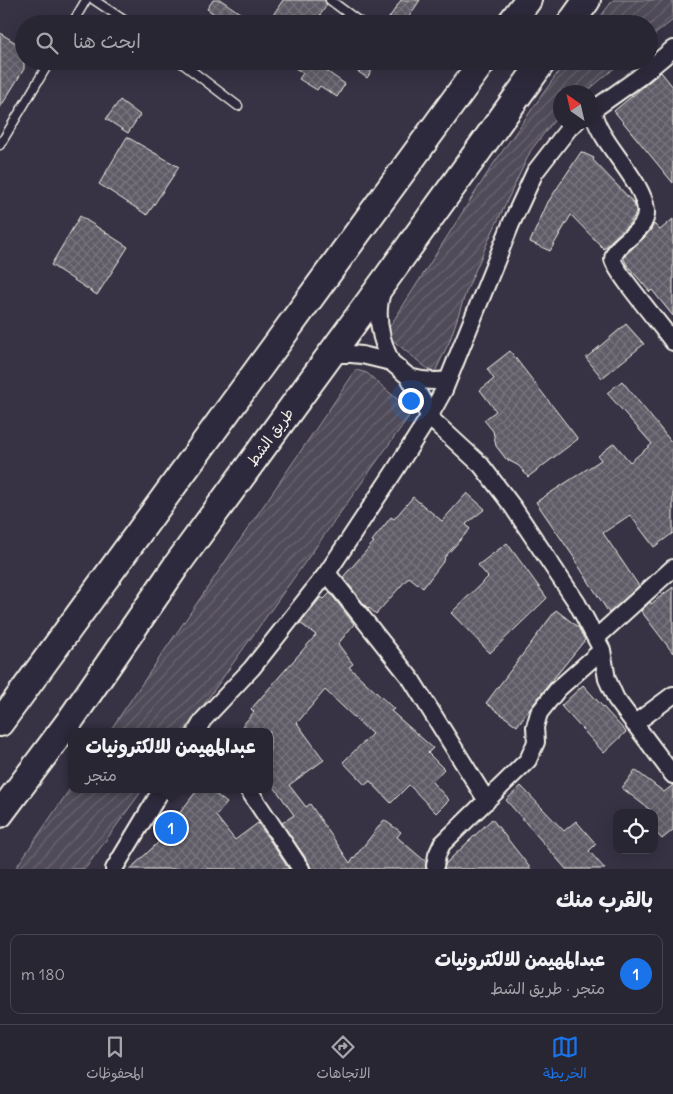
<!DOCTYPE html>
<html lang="ar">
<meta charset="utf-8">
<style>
body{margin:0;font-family:Delius,"Playpen Sans Arabic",sans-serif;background:#312e3b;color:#f1f3f6;direction:rtl}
.controls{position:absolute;right:15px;bottom:15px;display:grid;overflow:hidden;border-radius:10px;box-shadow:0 5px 20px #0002}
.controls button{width:45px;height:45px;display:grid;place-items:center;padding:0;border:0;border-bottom:1px solid #45434e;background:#292633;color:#f1f3f6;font:25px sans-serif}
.compass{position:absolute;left:553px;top:85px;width:45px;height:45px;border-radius:50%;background:#292633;box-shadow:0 5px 20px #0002;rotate:326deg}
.you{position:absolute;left:410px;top:400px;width:18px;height:18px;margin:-12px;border:4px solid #fff;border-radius:50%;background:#1a73e8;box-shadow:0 0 0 8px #1a73e833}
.badge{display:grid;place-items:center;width:32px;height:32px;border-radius:50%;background:#1a73e8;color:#fff;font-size:16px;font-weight:700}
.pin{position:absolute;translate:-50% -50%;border:2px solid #fff;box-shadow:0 1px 5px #0006}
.popup{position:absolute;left:68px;top:728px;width:205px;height:65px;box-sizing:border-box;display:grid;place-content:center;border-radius:10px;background:#292633;filter:drop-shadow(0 1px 4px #0005);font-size:16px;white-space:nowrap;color:#a5a5ac}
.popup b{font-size:19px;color:#f1f3f6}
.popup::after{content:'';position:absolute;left:50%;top:100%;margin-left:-10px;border:10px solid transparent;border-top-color:#292633}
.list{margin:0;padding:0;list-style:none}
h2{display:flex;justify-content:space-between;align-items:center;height:65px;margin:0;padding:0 20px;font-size:21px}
h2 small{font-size:16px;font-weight:400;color:#a5a5ac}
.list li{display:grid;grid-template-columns:32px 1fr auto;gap:15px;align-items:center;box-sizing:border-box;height:80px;margin:0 10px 10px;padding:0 10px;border:1px solid #45434e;border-radius:10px}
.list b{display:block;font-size:19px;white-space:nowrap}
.list p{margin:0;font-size:16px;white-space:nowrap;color:#a5a5ac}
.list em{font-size:16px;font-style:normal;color:#a5a5ac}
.icon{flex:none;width:28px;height:28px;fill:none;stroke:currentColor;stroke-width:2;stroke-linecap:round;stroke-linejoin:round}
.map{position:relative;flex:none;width:673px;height:869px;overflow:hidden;direction:ltr}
.search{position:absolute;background:#292633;box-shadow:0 5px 20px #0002;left:15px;right:15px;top:15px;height:55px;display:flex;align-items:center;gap:12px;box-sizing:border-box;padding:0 18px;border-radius:28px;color:#a5a5ac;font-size:19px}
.sheet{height:155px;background:#292633}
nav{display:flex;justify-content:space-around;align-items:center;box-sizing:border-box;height:70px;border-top:1px solid #45434e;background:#292633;font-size:14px;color:#a5a5ac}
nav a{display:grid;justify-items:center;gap:2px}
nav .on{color:#1a73e8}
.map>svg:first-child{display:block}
.garden{fill:url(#garden-furrows);stroke:#a29ea0}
.building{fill:url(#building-cross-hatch);stroke:#f4f1e8}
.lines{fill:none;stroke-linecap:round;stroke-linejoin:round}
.service-casing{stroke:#f4f1e8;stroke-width:11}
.minor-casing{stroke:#f4f1e8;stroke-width:20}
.trunk-casing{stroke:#f4f1e8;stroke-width:30}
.service{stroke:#2f2a3d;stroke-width:8}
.minor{stroke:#2f2a3d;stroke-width:16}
.trunk{stroke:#2f2a3d;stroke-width:26}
.labels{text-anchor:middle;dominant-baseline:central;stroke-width:4;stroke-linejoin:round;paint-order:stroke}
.street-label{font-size:15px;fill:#f4f1e8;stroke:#2f2a3d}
</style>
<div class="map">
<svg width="673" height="869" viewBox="0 0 673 869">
<defs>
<pattern id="garden-furrows" width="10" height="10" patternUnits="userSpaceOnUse" patternTransform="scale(1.25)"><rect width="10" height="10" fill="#504b59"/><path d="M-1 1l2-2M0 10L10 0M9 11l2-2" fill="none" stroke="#6a6571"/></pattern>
<pattern id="building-cross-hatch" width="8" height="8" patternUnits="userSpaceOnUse" patternTransform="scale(1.25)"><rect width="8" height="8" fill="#5f5c67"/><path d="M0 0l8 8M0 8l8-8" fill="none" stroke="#77747d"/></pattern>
</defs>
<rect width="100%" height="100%" fill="#373244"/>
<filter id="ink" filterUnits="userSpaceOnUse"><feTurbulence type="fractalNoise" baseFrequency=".02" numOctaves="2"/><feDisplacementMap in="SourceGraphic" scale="10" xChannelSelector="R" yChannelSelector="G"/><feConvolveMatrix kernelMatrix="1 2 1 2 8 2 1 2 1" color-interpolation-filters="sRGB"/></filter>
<g filter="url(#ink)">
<path class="garden" d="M613 0H673V20L649 39V24H595Z
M566 61H623L586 92H560V115L553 122 531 150 489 239 466 292 450 340 434 374 385 334 492 166Z
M356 370 367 373 412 412 184 732H109Z
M72 786V789H143L85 869H15Z"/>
<path class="building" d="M213 0H221L256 24H229L207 9Z
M283 0H324L327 5 314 24H267Z
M401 0H420L404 24H385Z
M0 33 24 48V69L0 108Z
M284 61H312L345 84 337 97 320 86 317 90 299 79 303 73Z
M343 61H378L367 78Z
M661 72 673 87V183L614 111Z
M120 100 140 115 128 133 106 119Z
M127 137 179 167 147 215 99 184Z
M581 152 594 158 593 160 634 203 636 211 635 215 629 224 612 240 604 249 571 215 550 251 530 242 548 202Z
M80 216 128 247 97 295 51 265Z
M673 219V316L652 290 650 292 627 265 624 259 626 254 644 238 650 231 654 224 660 230Z
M626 324 644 344 602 378 586 358Z
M510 351 578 439 528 477 519 466 506 459 496 446 493 431 484 420 496 411 480 390 494 379 487 369Z
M622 381 673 444V533L654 547 630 515 603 533 639 586 609 613 574 559H575L536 502 601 460 598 456 614 443 630 462 652 444 607 393Z
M467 493 485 509 466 524 470 529 444 558 445 559 423 588 409 577 376 614 368 607 367 608 343 577 374 542 372 541 391 517 394 519 413 497 442 521Z
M507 543 547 598 490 653 451 613 488 577 478 565Z
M673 587V653L641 611 650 602 651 604Z
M330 593 354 624 338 644 353 664 349 667 394 709 391 711 433 748 428 753 444 769 432 782 449 800 436 813 409 785 391 803 370 781 365 785 343 762 372 734 325 690 297 723 324 760 289 785 306 807 310 804 350 863 384 820 401 832 397 837 426 862V869H311L309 863 282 823 294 815 270 781V732H237L254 712 251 709 316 635 300 623 321 597 324 599Z
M556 610 578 627 585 640 545 689 517 726 486 703Z
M583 685 626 732 604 753 561 706Z
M635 770 664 792 673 785V830L662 839 654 830V813L622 788Z
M521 786 564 831 576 821 596 844 589 851 605 869H566L506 800Z
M198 789H209L227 803 216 816 235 840 258 823 289 869H130L164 837 162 836Z
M492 819 531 869H444L446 863Z"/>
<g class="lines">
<defs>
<path id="service" d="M94 0 130 24
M330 0 361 23
M72 24 86 0
M179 61 238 106
M0 145 50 61"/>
<path id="minor" d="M592 111C595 119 598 128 603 135 615 156 644 187 646 210 648 233 614 242 613 259 613 269 664 329 673 342
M590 112 638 78 673 49
M383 289C374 314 380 339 391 362
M329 356 340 354H351L362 355 391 362 409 377 422 400 429 417 481 465 513 507 577 603 602 650 607 679 616 699 673 775
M409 377C422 381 434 382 448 380
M327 573 411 679 487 801
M596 638 673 568
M634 724 673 695
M196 732 203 720 252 668 327 573 394 472 429 417 444 390 511 224 535 172 569 128 576 122
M248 789 301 869
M435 866 437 855 442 844 528 760 536 742 535 727 539 713 558 689 602 650
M114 869 162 789"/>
<path id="trunk" d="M510 24 528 0
M570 24 587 0
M0 723 483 61
M0 814 71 719 176 566 388 276 543 61"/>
</defs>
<use href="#service" class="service-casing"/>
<use href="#minor" class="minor-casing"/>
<use href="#trunk" class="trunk-casing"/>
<use href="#service" class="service"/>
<use href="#minor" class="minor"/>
<use href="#trunk" class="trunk"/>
</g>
</g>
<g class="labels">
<g class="street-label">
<text transform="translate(270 437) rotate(-54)">طريق الشط</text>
</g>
</g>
</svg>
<div class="controls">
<button><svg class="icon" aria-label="locate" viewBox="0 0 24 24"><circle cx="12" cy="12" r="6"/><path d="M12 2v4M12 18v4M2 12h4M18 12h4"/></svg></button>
</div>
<svg class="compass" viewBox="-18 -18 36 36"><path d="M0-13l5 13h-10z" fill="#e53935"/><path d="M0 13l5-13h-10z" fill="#a5a5ac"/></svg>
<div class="you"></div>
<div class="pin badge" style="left:171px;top:828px">1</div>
<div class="popup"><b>عبدالمهيمن للالكترونيات</b>متجر</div>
<div class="search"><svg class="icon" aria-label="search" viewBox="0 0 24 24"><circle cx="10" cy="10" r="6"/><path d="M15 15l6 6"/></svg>ابحث هنا</div>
</div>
<section class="sheet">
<h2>بالقرب منك<small></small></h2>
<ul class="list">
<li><span class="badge">1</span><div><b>عبدالمهيمن للالكترونيات</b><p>متجر · طريق الشط</p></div><em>180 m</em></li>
</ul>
</section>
<nav>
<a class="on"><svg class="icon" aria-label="map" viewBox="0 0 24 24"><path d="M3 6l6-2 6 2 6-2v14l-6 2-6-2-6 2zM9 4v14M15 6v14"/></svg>الخريطة</a>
<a><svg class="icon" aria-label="directions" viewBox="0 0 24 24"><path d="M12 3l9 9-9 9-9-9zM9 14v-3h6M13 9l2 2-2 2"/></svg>الاتجاهات</a>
<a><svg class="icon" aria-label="saved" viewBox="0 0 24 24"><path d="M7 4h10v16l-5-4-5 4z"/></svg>المحفوظات</a>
</nav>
